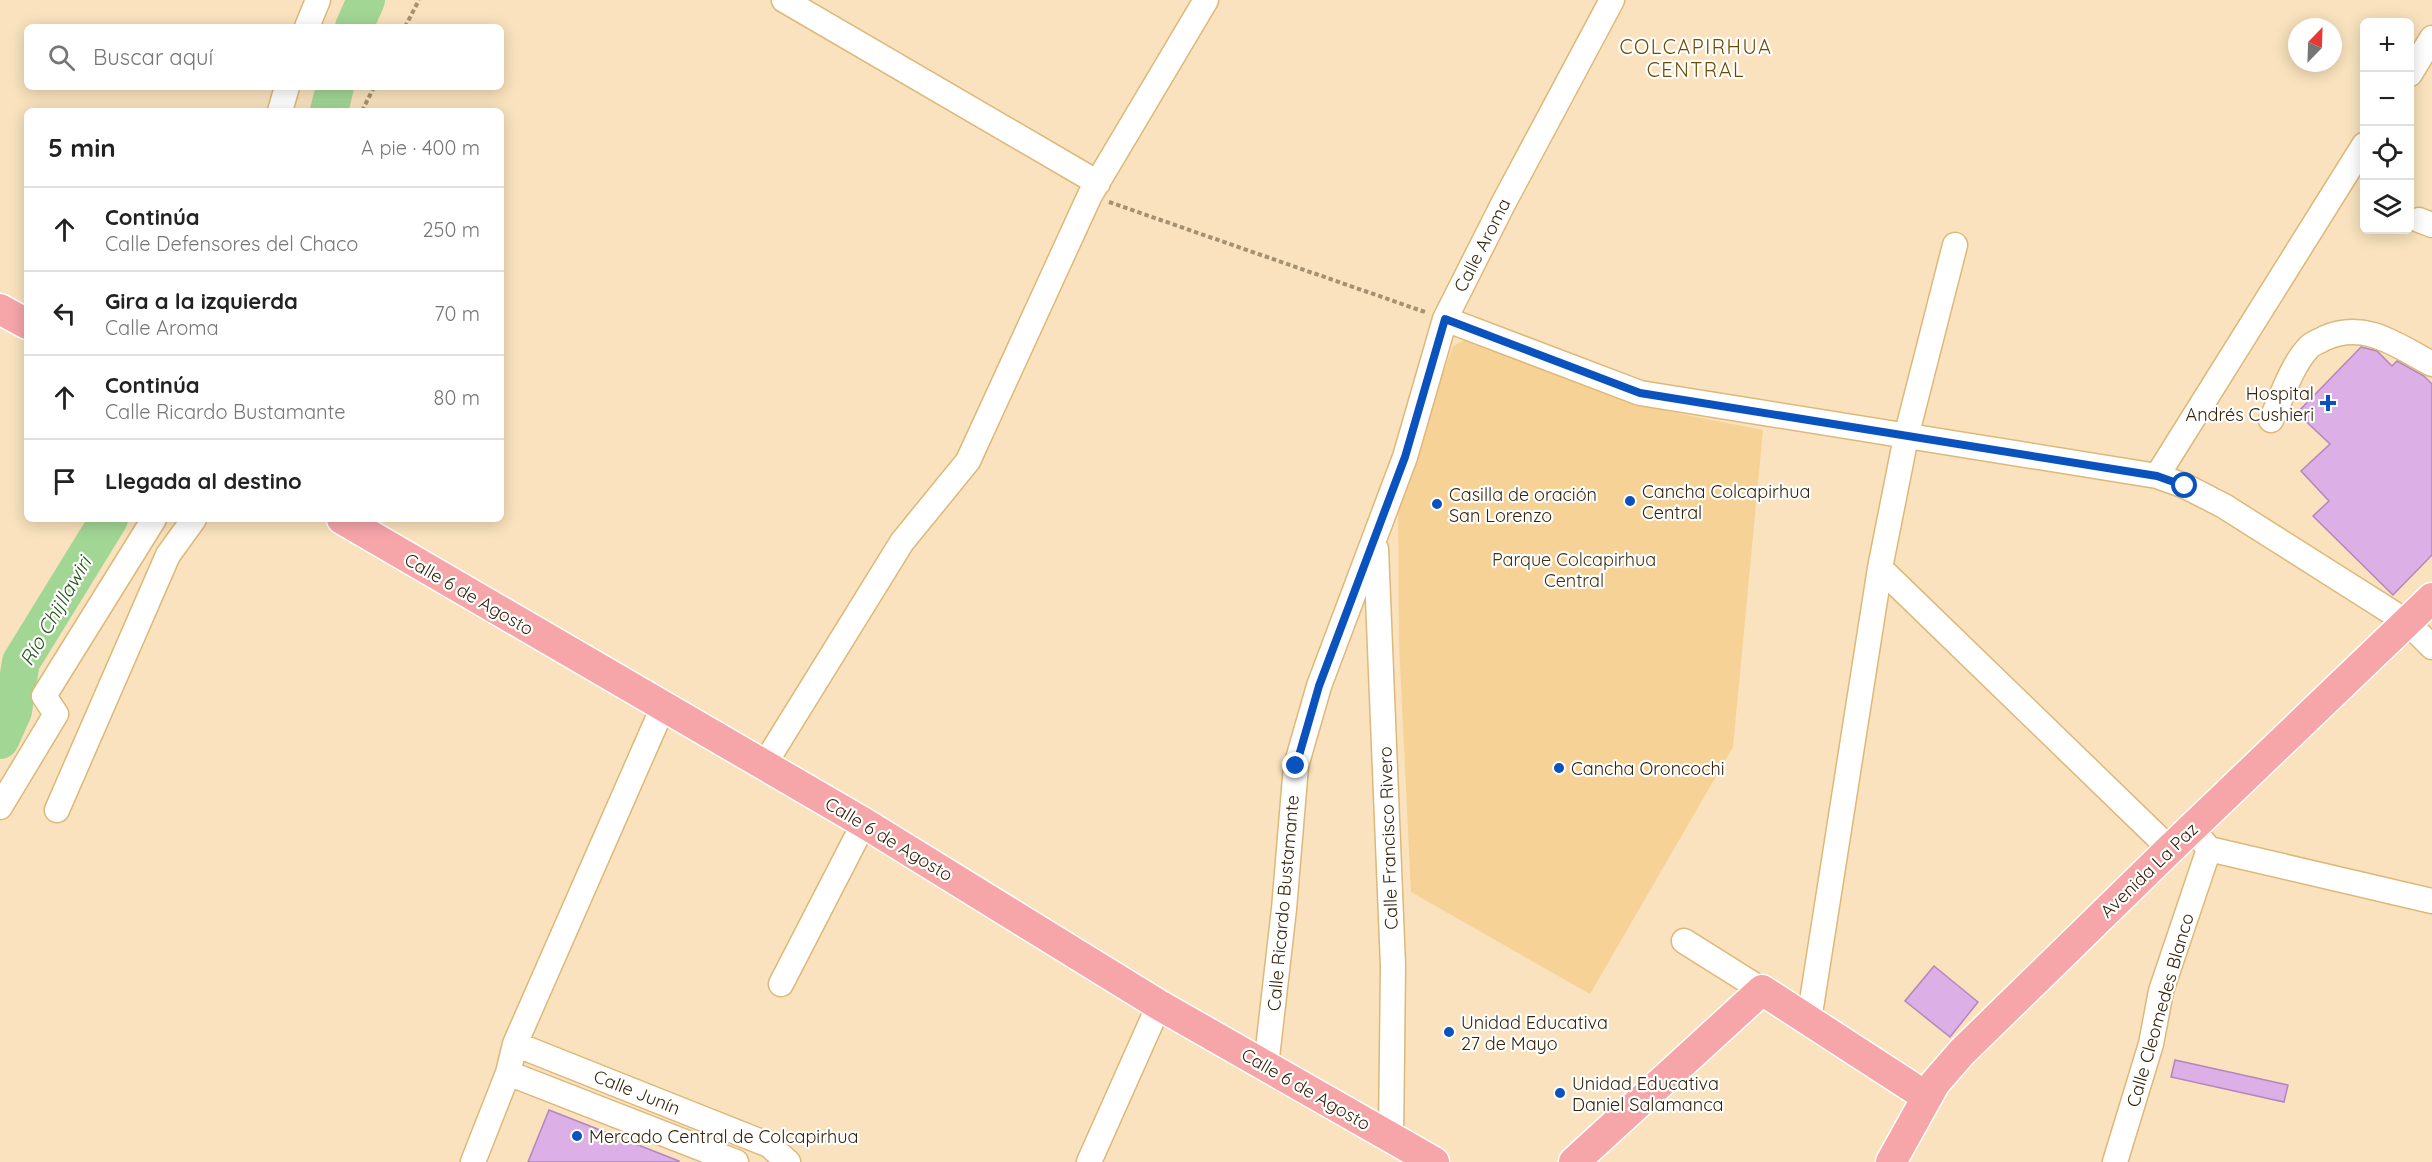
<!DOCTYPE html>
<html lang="es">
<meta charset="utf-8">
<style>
body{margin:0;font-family:Quicksand,sans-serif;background:#f6f6f6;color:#222}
.controls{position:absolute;right:18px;top:18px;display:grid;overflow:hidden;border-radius:9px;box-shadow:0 3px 15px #0003}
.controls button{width:54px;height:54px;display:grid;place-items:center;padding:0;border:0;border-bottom:2px solid #e0e0e0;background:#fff;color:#222;font:30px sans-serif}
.compass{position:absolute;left:2288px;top:18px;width:54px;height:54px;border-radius:50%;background:#fff;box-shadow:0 3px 15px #0003;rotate:23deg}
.stop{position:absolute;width:18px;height:18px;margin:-14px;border:4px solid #0a53be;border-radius:50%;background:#fff}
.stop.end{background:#0a53be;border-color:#fff;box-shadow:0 2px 6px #0008}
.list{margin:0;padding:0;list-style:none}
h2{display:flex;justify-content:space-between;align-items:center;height:78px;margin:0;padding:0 24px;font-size:26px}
h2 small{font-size:20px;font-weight:400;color:#767676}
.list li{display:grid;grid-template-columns:39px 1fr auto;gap:18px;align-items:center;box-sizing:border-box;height:84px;padding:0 24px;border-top:2px solid #e0e0e0}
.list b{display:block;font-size:22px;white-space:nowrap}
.list p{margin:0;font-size:20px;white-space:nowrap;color:#767676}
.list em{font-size:20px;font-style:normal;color:#767676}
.icon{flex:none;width:33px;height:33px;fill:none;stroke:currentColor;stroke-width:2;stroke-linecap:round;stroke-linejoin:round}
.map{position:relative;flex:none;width:2432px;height:1162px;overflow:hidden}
.search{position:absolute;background:#fff;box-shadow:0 3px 15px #0003;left:24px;top:24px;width:480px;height:66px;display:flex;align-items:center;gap:15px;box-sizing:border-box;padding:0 21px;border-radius:9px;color:#767676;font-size:22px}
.panel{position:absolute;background:#fff;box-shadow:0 3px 15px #0003;left:24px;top:108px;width:480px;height:414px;border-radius:9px}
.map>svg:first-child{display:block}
.green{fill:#f6d296}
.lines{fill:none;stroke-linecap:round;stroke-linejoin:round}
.river{stroke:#a2d695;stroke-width:38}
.building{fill:#dcafe7;stroke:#b287bc;stroke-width:1.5}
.minor-casing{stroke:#ddb879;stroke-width:27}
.major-casing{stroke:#fff;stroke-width:33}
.path{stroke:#a59171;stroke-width:4;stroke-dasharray:4.5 3;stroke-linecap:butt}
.minor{stroke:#fff;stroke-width:24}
.major{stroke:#f6a5a9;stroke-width:30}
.route{stroke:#0a53be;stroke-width:8}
.poi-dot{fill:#0a53be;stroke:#fff;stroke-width:2}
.labels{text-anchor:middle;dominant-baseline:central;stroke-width:4.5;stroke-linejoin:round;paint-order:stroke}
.street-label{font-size:18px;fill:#33240a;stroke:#fff}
.poi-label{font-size:18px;fill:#33240a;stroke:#fff;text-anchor:start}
.park-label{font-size:18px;fill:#41300f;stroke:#fff}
.neighbourhood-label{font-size:20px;letter-spacing:1.5px;fill:#6d4c01;stroke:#fff}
.water-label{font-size:20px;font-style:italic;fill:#235416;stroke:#fff}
</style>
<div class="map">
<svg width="2432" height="1162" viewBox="0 0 2432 1162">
<rect width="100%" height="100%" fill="#f9e2bd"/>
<path class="green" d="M1469 338 1636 405 1763 430 1733 747 1590 994 1411 892 1399 643 1398 498 1453 346Z"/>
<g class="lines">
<path class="river" d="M354 27 366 0
M329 111 335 87
M0 740 13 711 21 662 109 519"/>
</g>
<path class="building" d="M2361 347 2377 351 2392 366 2397 361 2424 376 2432 384V555L2393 595 2313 516 2329 501 2301 471 2330 444 2297 413Z
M1934 966 1978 1002 1950 1037 1905 1001Z
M2175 1060 2288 1085 2284 1102 2171 1077Z
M549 1110 679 1161V1162H528Z"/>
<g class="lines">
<defs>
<path id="minor" d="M784 0 1098 183
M307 27 318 0
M2410 74 2432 38
M280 111 287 87
M2419 220 2432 225
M1445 319 1640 393 2157 476 2185 486 2224 506 2407 622 2432 647
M2271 420C2282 397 2291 366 2309 347 2313 343 2320 341 2325 338 2365 320 2398 346 2432 364
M2157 476 2364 145
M1376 549 1393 966 1391 1137
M1880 568 2170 849
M764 765 902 542 968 461 1090 195 1206 0
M0 807 56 714 44 696 154 519
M57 810 168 555 194 519
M2209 849 2432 901
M1684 941 1762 990
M781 984 864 823
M1809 1020 1880 568 1906 437 1955 245
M515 1044 769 1145 788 1162
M1266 1066 1284 909 1296 766 1319 686 1405 457 1445 319 1503 204 1612 0
M508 1073 736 1162
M473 1162 508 1073 515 1044 663 707
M1089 1162 1159 1005
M2115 1162 2151 1044 2161 991 2209 849 2192 828"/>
<path id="major" d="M0 309 27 324
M342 519 864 823 1159 1005 1434 1162
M1574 1162 1762 990 1927 1097
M1891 1162 1935 1083 1962 1052 2170 849 2432 598"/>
</defs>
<use href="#minor" class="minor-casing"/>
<use href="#major" class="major-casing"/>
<path class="path" d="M405 27 419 0
M362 111 374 87
M1109 202 1425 312"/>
<use href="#minor" class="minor"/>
<use href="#major" class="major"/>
</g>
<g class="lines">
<path class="route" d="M1296 766 1319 686 1405 457 1445 319 1640 393 2157 476 2185 486"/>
</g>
<g class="poi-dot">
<path d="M2325 394h6v6h6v6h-6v6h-6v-6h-6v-6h6z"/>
<circle cx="1630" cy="501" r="6"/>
<circle cx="1437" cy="504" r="6"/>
<circle cx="1559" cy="768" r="6"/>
<circle cx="1449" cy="1032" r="6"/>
<circle cx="1560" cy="1093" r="6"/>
<circle cx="577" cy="1136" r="6"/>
</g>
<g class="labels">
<g class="street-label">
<text transform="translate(1482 245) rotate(-63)">Calle Aroma</text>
<text transform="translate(469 594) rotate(30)">Calle 6 de Agosto</text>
<text transform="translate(1388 838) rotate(-92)">Calle Francisco Rivero</text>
<text transform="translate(889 839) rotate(31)">Calle 6 de Agosto</text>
<text transform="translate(2149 870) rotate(-44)">Avenida La Paz</text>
<text transform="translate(1283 903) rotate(-85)">Calle Ricardo Bustamante</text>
<text transform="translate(2160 1010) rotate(-74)">Calle Cleomedes Blanco</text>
<text transform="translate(1306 1089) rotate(30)">Calle 6 de Agosto</text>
<text transform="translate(637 1092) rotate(22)">Calle Junín</text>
</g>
<g class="poi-label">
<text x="2314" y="393" text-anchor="end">Hospital<tspan x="2314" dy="21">Andrés Cushieri</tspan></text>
<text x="1642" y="491">Cancha Colcapirhua<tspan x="1642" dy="21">Central</tspan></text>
<text x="1449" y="494">Casilla de oración<tspan x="1449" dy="21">San Lorenzo</tspan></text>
<text x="1571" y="768">Cancha Oroncochi</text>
<text x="1461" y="1022">Unidad Educativa<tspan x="1461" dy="21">27 de Mayo</tspan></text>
<text x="1572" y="1083">Unidad Educativa<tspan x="1572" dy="21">Daniel Salamanca</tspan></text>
<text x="589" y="1136">Mercado Central de Colcapirhua</text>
</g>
<g class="park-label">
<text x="1574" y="559">Parque Colcapirhua<tspan x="1574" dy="21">Central</tspan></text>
</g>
<g class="neighbourhood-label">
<text x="1696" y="46">COLCAPIRHUA<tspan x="1696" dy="23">CENTRAL</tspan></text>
</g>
<g class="water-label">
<text transform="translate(55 611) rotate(-60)">Río Chijllawiri</text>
</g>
</g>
</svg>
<div class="controls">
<button>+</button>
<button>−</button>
<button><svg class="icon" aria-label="locate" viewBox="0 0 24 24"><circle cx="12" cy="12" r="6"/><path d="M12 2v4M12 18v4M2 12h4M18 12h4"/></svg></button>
<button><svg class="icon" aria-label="layers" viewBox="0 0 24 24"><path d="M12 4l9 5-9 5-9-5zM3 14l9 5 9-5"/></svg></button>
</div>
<svg class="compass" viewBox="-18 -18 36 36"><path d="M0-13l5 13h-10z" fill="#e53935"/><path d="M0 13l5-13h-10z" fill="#767676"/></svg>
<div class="stop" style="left:2185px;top:486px"></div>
<div class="stop end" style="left:1296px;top:766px"></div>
<div class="search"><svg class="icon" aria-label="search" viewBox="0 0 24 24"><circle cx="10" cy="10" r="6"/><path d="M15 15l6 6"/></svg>Buscar aquí</div>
<section class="panel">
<h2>5 min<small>A pie · 400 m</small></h2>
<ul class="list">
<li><svg class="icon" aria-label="ahead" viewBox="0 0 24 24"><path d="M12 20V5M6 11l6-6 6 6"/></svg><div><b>Continúa</b><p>Calle Defensores del Chaco</p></div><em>250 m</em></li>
<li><svg class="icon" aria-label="left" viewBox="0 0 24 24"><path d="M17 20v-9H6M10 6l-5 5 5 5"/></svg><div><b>Gira a la izquierda</b><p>Calle Aroma</p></div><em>70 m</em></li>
<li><svg class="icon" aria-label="ahead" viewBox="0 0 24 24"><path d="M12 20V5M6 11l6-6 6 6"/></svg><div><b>Continúa</b><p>Calle Ricardo Bustamante</p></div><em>80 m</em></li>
<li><svg class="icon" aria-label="arrive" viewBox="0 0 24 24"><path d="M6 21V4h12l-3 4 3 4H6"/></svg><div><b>Llegada al destino</b></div></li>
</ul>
</section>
</div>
